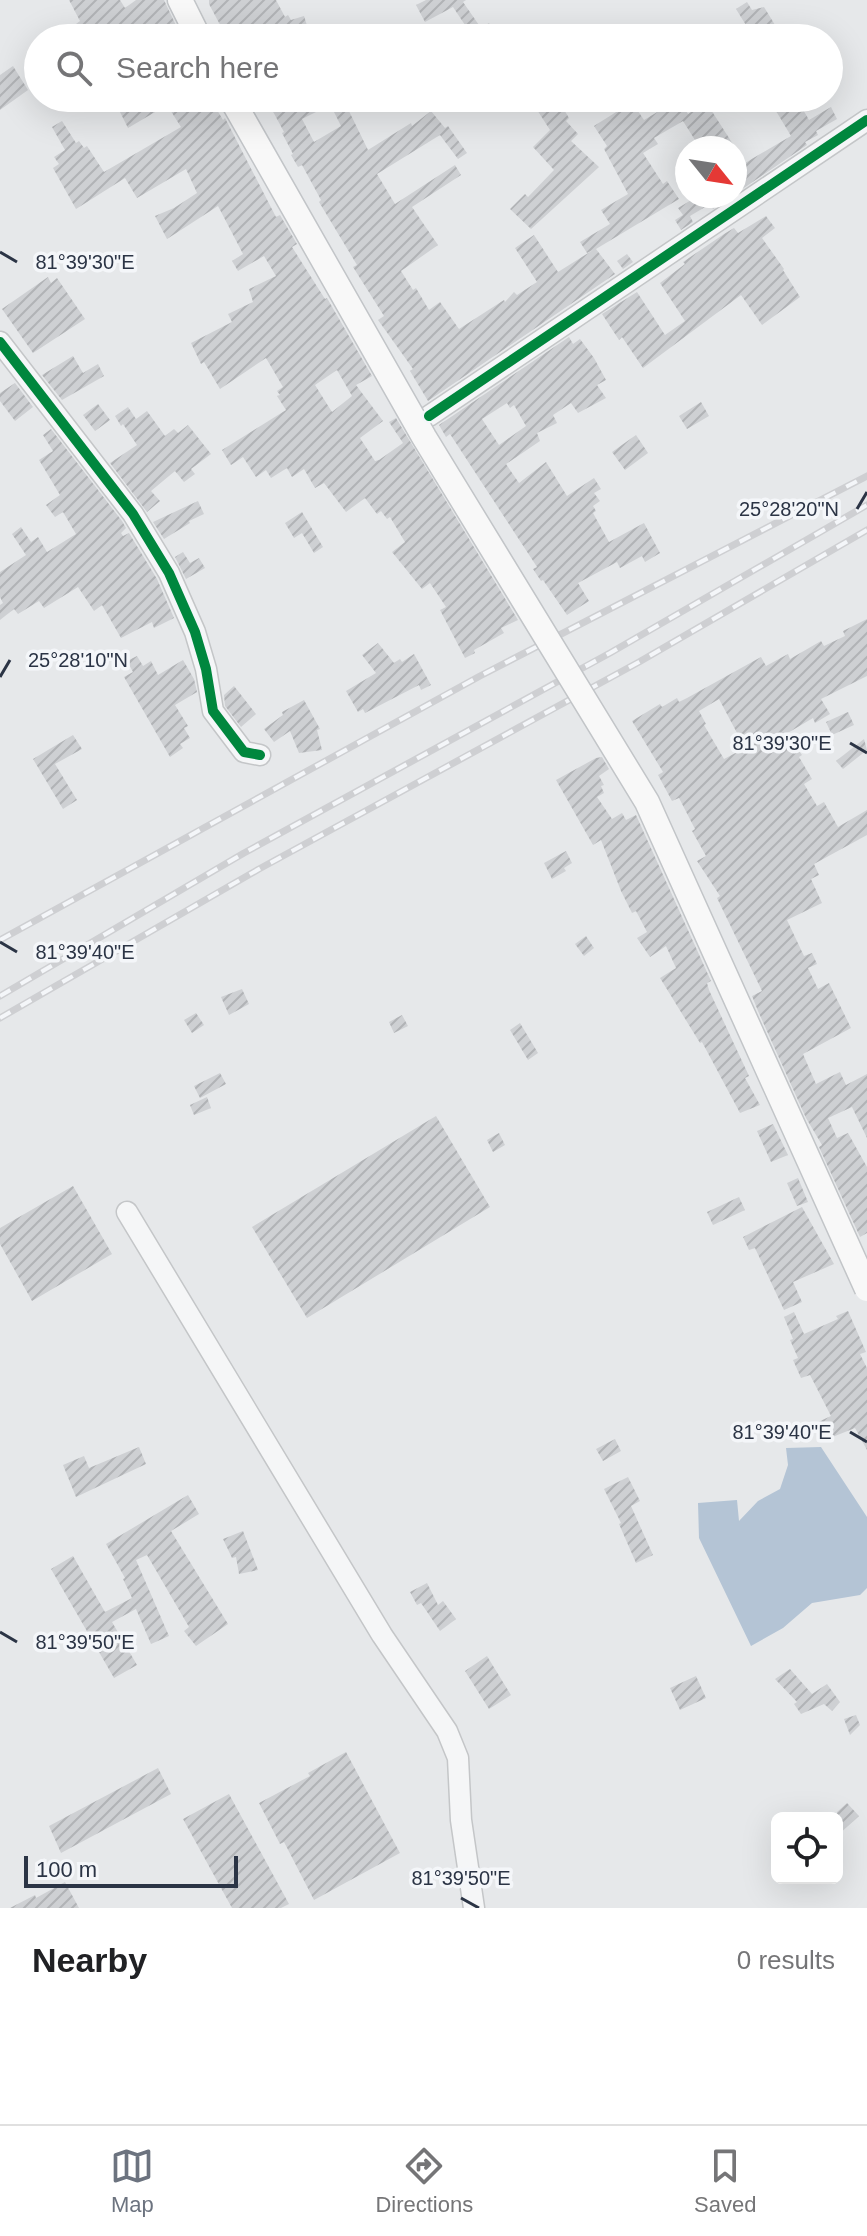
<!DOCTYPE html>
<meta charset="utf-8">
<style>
body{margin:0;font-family:Helvetica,sans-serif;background:#f2f2f2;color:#202124}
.controls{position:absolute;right:24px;bottom:24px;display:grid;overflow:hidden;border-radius:12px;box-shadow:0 8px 32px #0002}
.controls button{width:72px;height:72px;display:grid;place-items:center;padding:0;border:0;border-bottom:2px solid #e0e0e0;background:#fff;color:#202124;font:40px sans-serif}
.compass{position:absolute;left:675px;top:136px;width:72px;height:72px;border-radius:50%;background:#fff;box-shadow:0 8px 32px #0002;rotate:120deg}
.scale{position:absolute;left:24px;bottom:20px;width:214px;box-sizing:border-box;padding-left:8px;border:4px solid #2b3445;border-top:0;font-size:22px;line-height:28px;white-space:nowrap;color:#2b3445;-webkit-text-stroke:6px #f4f6f9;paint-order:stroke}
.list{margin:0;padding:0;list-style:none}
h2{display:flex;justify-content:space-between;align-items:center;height:104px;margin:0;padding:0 32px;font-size:34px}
h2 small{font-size:26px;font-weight:400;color:#757577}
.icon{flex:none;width:44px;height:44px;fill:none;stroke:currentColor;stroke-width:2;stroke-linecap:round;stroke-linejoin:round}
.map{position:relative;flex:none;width:867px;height:1908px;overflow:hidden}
.search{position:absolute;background:#fff;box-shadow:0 8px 32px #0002;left:24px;right:24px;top:24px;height:88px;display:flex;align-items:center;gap:20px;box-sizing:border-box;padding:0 28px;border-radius:44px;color:#757577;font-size:30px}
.sheet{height:216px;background:#fff}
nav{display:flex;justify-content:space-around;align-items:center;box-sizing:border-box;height:112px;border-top:2px solid #e0e0e0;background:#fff;font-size:22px;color:#757577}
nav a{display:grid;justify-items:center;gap:4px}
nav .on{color:#6c737f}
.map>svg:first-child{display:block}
.water{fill:#b4c4d5}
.building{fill:url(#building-hatch);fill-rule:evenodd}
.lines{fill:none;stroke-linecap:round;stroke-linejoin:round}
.minor-casing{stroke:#c4c6c8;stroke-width:23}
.major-casing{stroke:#c2c5c8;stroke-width:27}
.minor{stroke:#f5f6f7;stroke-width:20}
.major{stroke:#f8f8f8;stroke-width:24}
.rail-casing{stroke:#cecfd2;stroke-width:7}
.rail{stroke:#f4f6f9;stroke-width:4;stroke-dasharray:12;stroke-linecap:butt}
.major-bridge-casing{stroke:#c2c5c8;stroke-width:27;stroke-linecap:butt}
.major-bridge{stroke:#f8f8f8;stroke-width:24}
.cycleway-casing{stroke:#f4f6f9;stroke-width:15}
.cycleway{stroke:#00873e;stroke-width:10}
.ticks{fill:none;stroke:#2b3445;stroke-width:3}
.ticks-label{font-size:20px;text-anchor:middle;fill:#2b3445;stroke:#f4f6f9;stroke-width:7;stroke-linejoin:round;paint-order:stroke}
</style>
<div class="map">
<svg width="867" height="1908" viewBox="0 0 867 1908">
<defs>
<pattern id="building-hatch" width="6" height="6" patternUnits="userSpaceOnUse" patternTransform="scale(2)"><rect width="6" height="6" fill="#ced0d3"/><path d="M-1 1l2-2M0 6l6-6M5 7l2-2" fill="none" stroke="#b1b3b6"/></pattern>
</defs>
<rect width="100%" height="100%" fill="#e6e8ea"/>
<path class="water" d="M821 1447 867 1517V1588L860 1595 812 1603 783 1628 751 1646 699 1538 698 1503 737 1500 739 1521 758 1501 780 1489 788 1465 786 1448Z"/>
<path class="building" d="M69 0H120L125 8 136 0H164L182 38H57L80 21Z
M209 0H276L285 17 288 15 291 20 304 16 311 38H227L209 4Z
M426 0H466L463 2 481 28 489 23 495 33 487 38H465L471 34 453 7 425 22 416 5Z
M747 2 752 10 764 7 783 38H754L736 9Z
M13 66 28 90 0 110V75Z
M128 98H210L223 120 225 118 276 217 280 215 297 244 292 247 325 299 327 298 372 376 356 385 383 421 360 438 375 461 379 460 403 443 389 422 396 418 518 620 501 628 504 633 474 650 475 653 465 658 440 610 446 607 430 583 422 589 392 552 405 542 390 517 387 519 381 511 377 514 365 498 346 512 324 483 315 488 304 469 292 477 287 468 271 478 266 470 256 477 243 457 231 465 222 450 286 410 277 396 280 395 277 391 283 387 266 358 220 389 204 362 201 364 191 343 232 322 228 314 253 302 249 289 276 276 264 256 238 271 232 261 243 254 218 206 167 239 155 216 174 208 197 193 186 169 137 198 125 178 76 209 53 168 59 164 54 157 65 150 52 127 62 121 76 143 79 141 84 148 87 146 104 172 181 127 167 105 128 128 120 112 132 105ZM337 370 352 396 332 412 315 385Z
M284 98H316L322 109 302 119 314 142 341 126 329 102 336 98H364L348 109 368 150 411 123 412 126 431 111 445 128 448 126 467 153 458 159 440 135 377 174 395 204 455 165 461 175 412 207 438 245 401 271 413 290 416 288 429 310 440 302 459 329 504 300 505 302 514 292 517 295 537 282 515 248 534 235 558 272 593 250 587 253 580 242 610 224 601 210 628 194 604 149 607 146 594 126 632 102 644 120 679 99 688 114 706 102 745 163 791 136 776 111 797 99 809 120 831 107 837 119 816 131 818 135 805 142 807 145 735 194V148H700L683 121 654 138 658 144 643 153 663 184 667 181 679 199 596 249 615 274 428 401 410 371 413 369 378 320 384 316 353 267 357 265 319 202 321 200 302 165 298 167 291 155 293 154 282 133 284 132 270 106Z
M538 98H557L569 118 566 121 578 134 571 141 599 167 531 229 510 209 525 194 528 197 554 170 533 147 550 130 532 102Z
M698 196H731L713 209 710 204 690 216 693 222 681 230 675 220 683 215 678 208Z
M766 216 775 228 762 238 784 269 783 270 800 297 762 325 741 295 643 368 622 337 619 340 602 314 637 292 665 335 685 321 660 283 685 264 683 262 724 234 734 228 738 233Z
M627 254 633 262 623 269 617 261Z
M48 277 51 283 57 278 85 319 33 353 2 309Z
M569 337 573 344 580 339 594 358 606 380 597 385 606 398 578 413 571 403 553 415 557 423 537 433 540 441 506 464 519 483 546 462 567 496 594 478 601 489 594 493 600 501 593 506 596 511 593 513 609 542 644 523 660 553 645 562 642 556 620 568 617 562 578 583 589 601 567 615 543 580 541 581 533 569 537 567 450 434 446 437 439 425ZM507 403 510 408 514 405 526 426 499 445 482 419Z
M73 356 83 373 98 364 104 376 62 400 42 375Z
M15 383 33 407 15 421 0 401V393Z
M701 402 709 416 687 429 679 416Z
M98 404 110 420 95 431 83 415Z
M128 407 136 419 147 411 165 436 174 429 178 433 188 425 211 454 191 469 195 474 184 482 175 471 151 491 160 501 147 512 110 463 137 445 123 424 121 426 115 416Z
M51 429 122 521 126 528 121 533 123 536 129 533 157 579 174 618 154 628 152 622 121 638 102 605 94 611 78 587 44 608 39 601 18 614 14 609 0 620V605L3 603 0 597V572L26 555 12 534 21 527 31 542 38 537 47 552 76 534 63 512 55 517 46 505 60 495 39 460 53 451 43 435Z
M636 435 648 453 625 470 612 452Z
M198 501 204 514 189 521 190 523 164 539 153 522Z
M302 512 323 547 314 553 302 533 294 538 285 523Z
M183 552 190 563 199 558 205 568 186 579 175 557Z
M867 619V676L821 699 830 714 815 723 813 718 786 734 802 755 799 757 812 779 804 784 817 806 824 802 838 827 867 810V835L814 864 819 875 811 879 822 903 787 920 804 956 812 953 817 964 808 968 818 989 829 983 851 1028 803 1054 816 1084 840 1072 846 1085 867 1074V1138L852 1107 828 1118 837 1138 848 1133 867 1167V1233L860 1237 819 1147 822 1145 806 1118 758 1011 752 996 762 991 717 898 720 896 697 861 706 856 692 831 695 829 679 798 672 801 658 775 663 772 632 721 660 704 662 707 677 698 679 702 687 698 761 657 766 666 788 654 790 659 821 641 824 646 845 636 843 631ZM719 699 745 748 724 759 704 725 706 724 699 711Z
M378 643 394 663 400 659 402 662 414 654 431 685 421 690 419 685 365 713 363 709 358 712 346 691 376 673 362 655Z
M137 656 143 666 151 661 158 675 183 660 194 679 197 692 175 705 188 726 184 728 190 738 180 744 183 748 170 757 124 677 133 672 127 661Z
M234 686 256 714 241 727 225 706 224 695Z
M304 700 320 729 317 730 322 750 299 753 290 731 274 742 264 729 283 715 282 712Z
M848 712 854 725 832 735 826 722Z
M73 735 82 749 55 764 77 800 63 809 33 759Z
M864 739 867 750 843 769 836 761Z
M602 757 609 769 599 776 604 785 601 786 604 793 597 797 612 819 622 813 626 820 636 815 711 981 707 983 709 990 749 1076 745 1078 760 1105 740 1113 702 1042 700 1043 660 978 676 968 666 946 650 957 637 938 647 932 636 911 632 913 621 891 601 840 593 845 556 780 596 758Z
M566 851 572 863 564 868 566 871 552 879 544 863Z
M586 936 594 948 584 956 575 944Z
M242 989 249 1004 229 1015 221 997Z
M196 1013 204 1025 192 1033 184 1020Z
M402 1015 408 1026 394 1033 389 1022Z
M520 1023 538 1053 528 1060 510 1030Z
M220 1073 226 1084 200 1098 194 1086Z
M207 1097 211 1108 194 1115 190 1105Z
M436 1116 490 1207 307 1318 252 1227Z
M773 1124 788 1155 771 1162 757 1131Z
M499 1133 505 1145 493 1152 487 1140Z
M798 1178 808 1202 797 1206 787 1183Z
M73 1186 112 1254 32 1301 0 1244V1228Z
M739 1197 745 1210 713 1225 707 1212Z
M802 1207 834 1264 793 1282 802 1302 784 1310 755 1248 749 1250 743 1237Z
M848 1311 866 1352 860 1354 867 1368V1450L855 1428 825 1440 818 1422 831 1416 810 1375 801 1378 793 1360 798 1358 790 1340 793 1339 784 1317 794 1312 804 1334 838 1319 836 1316Z
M615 1439 621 1451 603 1461 596 1449Z
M139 1447 146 1464 76 1497 63 1465 84 1456 89 1468Z
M628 1477 640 1501 631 1506 653 1555 636 1563 619 1524 621 1523 604 1489Z
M188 1495 199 1514 171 1531 228 1624 196 1646 184 1631 189 1627 147 1555 136 1560 169 1636 151 1644 136 1609 112 1622 137 1665 114 1678 51 1569 73 1556 105 1612 132 1598 123 1579 125 1578 106 1544Z
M243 1531 258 1570 239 1574 236 1557 232 1558 223 1539Z
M427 1583 438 1605 443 1601 456 1619 440 1631 421 1603 417 1605 410 1592Z
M487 1656 511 1695 489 1709 465 1671Z
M790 1669 812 1694 827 1684 840 1702 832 1711 824 1704 801 1714 794 1704 797 1702 775 1679Z
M696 1676 706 1698 680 1710 670 1688Z
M856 1715 860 1725 850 1735 844 1719Z
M346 1752 400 1853 314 1900 284 1842 280 1844 259 1803 310 1776 308 1773Z
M158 1768 171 1794 61 1853 49 1826Z
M229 1794 289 1904 281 1908H232L183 1819Z
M847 1803 859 1816 837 1836V1812Z
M65 1882 79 1908H10L35 1895 36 1898Z"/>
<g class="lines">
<defs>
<path id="minor" d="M0 342 133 514 169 573 195 632 206 669 213 711 244 752 260 755
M429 416 867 120
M127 1212 382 1635 447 1731 458 1758 461 1820 474 1908"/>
<path id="major" d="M180 0 199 38"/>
</defs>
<use href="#minor" class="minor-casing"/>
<use href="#major" class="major-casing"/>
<use href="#minor" class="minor"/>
<use href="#major" class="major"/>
<defs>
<path id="rail" d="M0 940 480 676 867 476
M0 996 244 853 610 653 867 505
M0 1018 259 869 639 662 867 530"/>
</defs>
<use href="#rail" class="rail-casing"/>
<use href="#rail" class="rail"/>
<defs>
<path id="major-bridge" d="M231 98 424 437 647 802 867 1289"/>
</defs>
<use href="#major-bridge" class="major-bridge-casing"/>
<use href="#major-bridge" class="major-bridge"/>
<defs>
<path id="cycleway" d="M0 342 133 514 169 573 195 632 206 669 213 711 244 752 260 755
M429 416 867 120"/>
</defs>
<use href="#cycleway" class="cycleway-casing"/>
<use href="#cycleway" class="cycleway"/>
</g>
<path class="ticks" d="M0 252 17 262M857 509 867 492M0 677 10 660M850 743 867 753M0 942 17 952M850 1432 867 1442M0 1632 17 1642M461 1898 479 1908"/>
<g class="ticks-label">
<text x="85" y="269">81°39'30"E</text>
<text x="789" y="516">25°28'20"N</text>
<text x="78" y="667">25°28'10"N</text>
<text x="782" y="750">81°39'30"E</text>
<text x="85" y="959">81°39'40"E</text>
<text x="782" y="1439">81°39'40"E</text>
<text x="85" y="1649">81°39'50"E</text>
<text x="461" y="1885">81°39'50"E</text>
</g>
</svg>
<div class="controls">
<button><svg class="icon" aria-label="locate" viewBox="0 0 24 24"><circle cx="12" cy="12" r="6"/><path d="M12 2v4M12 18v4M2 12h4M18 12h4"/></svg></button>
</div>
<svg class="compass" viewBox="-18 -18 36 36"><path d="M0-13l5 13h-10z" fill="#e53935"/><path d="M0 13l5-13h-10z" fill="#757577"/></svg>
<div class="scale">100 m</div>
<div class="search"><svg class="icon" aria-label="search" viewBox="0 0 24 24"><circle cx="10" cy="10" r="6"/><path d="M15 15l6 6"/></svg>Search here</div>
</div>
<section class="sheet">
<h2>Nearby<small>0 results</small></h2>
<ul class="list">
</ul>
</section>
<nav>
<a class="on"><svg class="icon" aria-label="map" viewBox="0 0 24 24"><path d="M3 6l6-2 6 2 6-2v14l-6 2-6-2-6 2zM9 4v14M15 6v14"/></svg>Map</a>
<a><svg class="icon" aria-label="directions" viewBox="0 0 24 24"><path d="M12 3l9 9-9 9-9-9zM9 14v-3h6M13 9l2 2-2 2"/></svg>Directions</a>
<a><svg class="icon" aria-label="saved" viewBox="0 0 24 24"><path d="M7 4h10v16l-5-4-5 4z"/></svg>Saved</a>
</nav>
